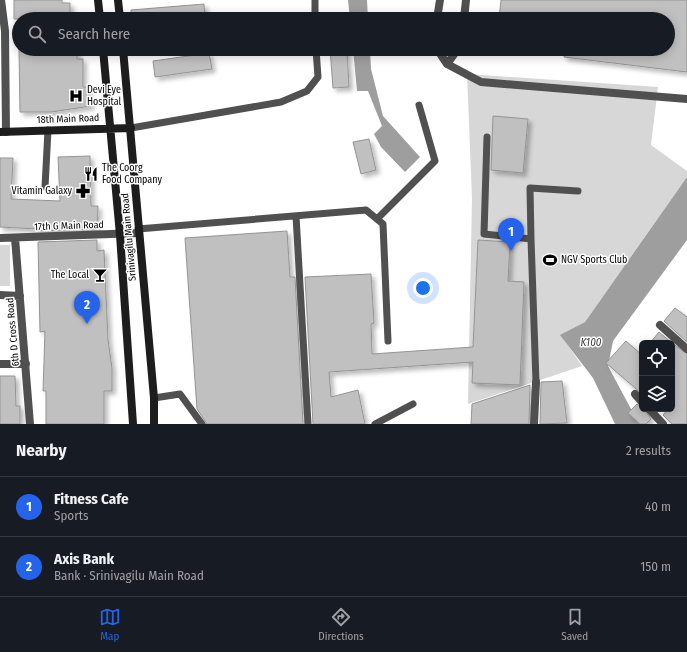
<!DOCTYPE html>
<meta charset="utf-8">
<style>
body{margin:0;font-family:"Fira Sans Condensed",sans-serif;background:#20242c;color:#f1f3f6}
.controls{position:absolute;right:12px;bottom:12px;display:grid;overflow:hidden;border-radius:6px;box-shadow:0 2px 10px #0003}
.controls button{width:36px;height:36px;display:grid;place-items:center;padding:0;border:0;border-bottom:1px solid #363941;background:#171b24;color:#f1f3f6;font:20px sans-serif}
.you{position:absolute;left:423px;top:288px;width:14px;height:14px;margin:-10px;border:3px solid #fff;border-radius:50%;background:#1a73e8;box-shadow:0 0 0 6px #1a73e833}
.badge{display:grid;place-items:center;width:26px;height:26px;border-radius:50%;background:#2563eb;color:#fff;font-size:13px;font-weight:700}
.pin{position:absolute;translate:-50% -33px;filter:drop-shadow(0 1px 2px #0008)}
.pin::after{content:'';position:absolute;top:21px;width:14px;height:12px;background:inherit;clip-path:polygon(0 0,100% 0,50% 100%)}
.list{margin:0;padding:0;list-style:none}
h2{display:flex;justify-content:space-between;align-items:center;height:52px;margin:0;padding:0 16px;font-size:17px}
h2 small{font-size:13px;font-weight:400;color:#9ea1a6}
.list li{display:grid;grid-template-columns:26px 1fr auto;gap:12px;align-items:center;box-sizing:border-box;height:60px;padding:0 16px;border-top:1px solid #363941}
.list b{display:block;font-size:15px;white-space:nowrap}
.list p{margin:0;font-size:13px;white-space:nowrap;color:#9ea1a6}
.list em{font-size:13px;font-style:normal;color:#9ea1a6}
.icon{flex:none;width:22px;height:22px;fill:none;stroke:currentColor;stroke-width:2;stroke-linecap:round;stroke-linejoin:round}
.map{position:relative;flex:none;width:687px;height:424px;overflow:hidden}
.search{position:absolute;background:#171b24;box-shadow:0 2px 10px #0003;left:12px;right:12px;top:12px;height:44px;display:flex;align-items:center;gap:10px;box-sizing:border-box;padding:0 14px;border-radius:22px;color:#9ea1a6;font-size:15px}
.sheet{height:172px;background:#171b24}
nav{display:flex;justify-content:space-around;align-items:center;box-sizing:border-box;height:56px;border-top:1px solid #363941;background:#171b24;font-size:11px;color:#9ea1a6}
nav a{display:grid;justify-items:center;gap:2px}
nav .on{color:#2563eb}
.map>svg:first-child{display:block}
.green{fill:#d7d7d7}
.water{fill:#9e9e9e}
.building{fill:#c0c0c0;stroke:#949494;filter:url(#shadow)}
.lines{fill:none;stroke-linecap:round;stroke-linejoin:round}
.lane{stroke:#505050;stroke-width:7}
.street{stroke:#505050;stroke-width:8}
.secondary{stroke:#1d1d1d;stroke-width:8}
.labels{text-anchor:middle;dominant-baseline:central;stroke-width:3;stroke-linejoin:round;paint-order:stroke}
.poi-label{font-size:10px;fill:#000;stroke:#fff;text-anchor:start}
.street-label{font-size:10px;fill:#000;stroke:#fff}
.water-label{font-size:11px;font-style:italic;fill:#3f3f3f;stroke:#fff}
</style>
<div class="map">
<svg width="687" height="424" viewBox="0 0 687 424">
<defs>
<filter id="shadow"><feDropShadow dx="3.5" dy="3.5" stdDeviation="2" flood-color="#0004"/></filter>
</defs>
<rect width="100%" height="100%" fill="#fff"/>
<path class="green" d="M467 74 658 87 651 145 687 171V177L585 322 561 335 582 366 468 404 472 198Z
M0 245H10V286H0Z"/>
<path class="water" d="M348 0H367L368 19H350Z
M353 49H370L371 69 383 116 420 157 405 172 381 147 374 134 382 126 368 91H357Z
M687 177V240L613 341 608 366 639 424H615L593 378 560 335 585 322Z"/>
<path class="building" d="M14 0H62V3H70V19H14Z
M501 0H687V72L564 57 565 49H668V19H499Z
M204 4 205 19H131V10Z
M19 49H77V59H83V87H87L91 106 51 112H20Z
M330 49H347L349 87 333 88Z
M209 53 212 69 155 77 153 61Z
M493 116 528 119 523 173 491 170Z
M369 139 376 170 361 174 353 142Z
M90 156 91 206H98L97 229 38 231V229L0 227V158H13L11 199 60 201 58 157Z
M287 231 290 277H295L303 424H207L197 409 185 238Z
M97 240V251L104 250 108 340 112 368V391H104V424H46V391H43L45 331 40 332 38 242Z
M478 240 510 242 508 281 524 282 520 385 472 383 473 362 329 372 331 397 358 390 365 424H313L305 277 371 274 374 323 371 324 372 354 473 347Z
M675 308 687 317V342L664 321Z
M659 332 672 343H650Z
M626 341 642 355V394L606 363Z
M672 343 687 354V424H672L663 415 668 409H672Z
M0 376H15L16 406H20V424H0Z
M562 381 567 423 540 424 541 382Z
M530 385 529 424H471L472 404Z
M637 404 644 409 651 419 646 424H640L628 413Z"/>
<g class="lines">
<path class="lane" d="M315 19V0
M131 128 281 102 307 91 318 77 316 49
M487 137 484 234 531 239 536 382
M45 187 48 130
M296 216 308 424
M377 219 435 161 419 105
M138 229 366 210 383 224 388 341
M531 239 530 188 578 191
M154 398 180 394 202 424
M375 424 413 404"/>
<path class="street" d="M1 0 5 31 6 132
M437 19 440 0
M464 19 466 0
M437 49 447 64 481 82 687 99
M447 64 458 49
M0 238 139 233
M15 238 30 424
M0 295 20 296
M660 325 687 349
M0 364H26
M635 394 642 402
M649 409 663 424
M534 424 536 382"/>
<path class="secondary" d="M98 0 100 19
M118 0 120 19
M103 49 120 235 133 424
M123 49 154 398V424
M0 132 131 128"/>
</g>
<defs>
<symbol id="hospital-bare" viewBox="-9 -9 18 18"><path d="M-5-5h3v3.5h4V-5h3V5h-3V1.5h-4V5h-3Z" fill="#000" stroke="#fff" stroke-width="2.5" paint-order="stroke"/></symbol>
<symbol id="restaurant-bare" viewBox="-9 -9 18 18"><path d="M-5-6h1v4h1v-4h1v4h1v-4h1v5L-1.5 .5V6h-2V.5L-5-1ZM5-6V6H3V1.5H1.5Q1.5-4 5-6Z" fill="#000" stroke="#fff" stroke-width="2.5" paint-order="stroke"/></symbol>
<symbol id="pharmacy-bare" viewBox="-9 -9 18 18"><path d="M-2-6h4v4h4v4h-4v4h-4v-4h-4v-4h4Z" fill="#000" stroke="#fff" stroke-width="2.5" paint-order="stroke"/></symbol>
<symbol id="stadium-bare" viewBox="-9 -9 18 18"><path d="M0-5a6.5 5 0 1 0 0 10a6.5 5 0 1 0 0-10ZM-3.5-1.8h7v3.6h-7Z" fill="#000" stroke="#fff" stroke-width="2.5" paint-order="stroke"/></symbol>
<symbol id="bar-bare" viewBox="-9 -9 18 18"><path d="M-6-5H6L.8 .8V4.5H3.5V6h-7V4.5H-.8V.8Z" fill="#000" stroke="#fff" stroke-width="2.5" paint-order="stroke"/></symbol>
</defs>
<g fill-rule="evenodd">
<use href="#hospital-bare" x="66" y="86" width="20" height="20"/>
<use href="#restaurant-bare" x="81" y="164" width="20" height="20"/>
<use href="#pharmacy-bare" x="73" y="181" width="20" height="20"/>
<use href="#stadium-bare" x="540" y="250" width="20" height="20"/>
<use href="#bar-bare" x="90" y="265" width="20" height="20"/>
</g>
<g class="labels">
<g class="poi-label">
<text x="87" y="90">Devi Eye<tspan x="87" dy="12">Hospital</tspan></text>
<text x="102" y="168">The Coorg<tspan x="102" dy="12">Food Company</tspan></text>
<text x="72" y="191" text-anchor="end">Vitamin Galaxy</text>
<text x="561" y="260">NGV Sports Club</text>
<text x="89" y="275" text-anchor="end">The Local</text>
</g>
<g class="street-label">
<text transform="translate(68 119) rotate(-2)">18th Main Road</text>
<text transform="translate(69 226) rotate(-2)">17th G Main Road</text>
<text transform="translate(129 237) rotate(-95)">Srinivagilu Main Road</text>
<text transform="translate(13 332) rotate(-95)">6th D Cross Road</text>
</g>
<g class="water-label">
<text x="591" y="342">K100</text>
</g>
</g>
</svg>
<div class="controls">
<button><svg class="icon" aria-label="locate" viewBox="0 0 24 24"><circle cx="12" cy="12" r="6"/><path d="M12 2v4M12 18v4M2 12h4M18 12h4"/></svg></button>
<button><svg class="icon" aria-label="layers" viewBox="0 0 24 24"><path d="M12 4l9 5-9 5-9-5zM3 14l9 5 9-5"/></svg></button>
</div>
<div class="you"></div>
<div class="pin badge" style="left:511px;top:251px">1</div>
<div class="pin badge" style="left:87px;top:324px">2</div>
<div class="search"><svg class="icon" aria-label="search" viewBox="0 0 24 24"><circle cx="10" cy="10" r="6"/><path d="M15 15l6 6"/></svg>Search here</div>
</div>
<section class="sheet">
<h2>Nearby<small>2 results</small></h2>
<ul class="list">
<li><span class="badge">1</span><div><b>Fitness Cafe</b><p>Sports</p></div><em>40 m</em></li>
<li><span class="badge">2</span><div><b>Axis Bank</b><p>Bank · Srinivagilu Main Road</p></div><em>150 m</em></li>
</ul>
</section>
<nav>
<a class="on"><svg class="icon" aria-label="map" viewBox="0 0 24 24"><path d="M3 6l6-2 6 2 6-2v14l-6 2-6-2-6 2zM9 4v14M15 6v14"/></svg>Map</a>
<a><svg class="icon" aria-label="directions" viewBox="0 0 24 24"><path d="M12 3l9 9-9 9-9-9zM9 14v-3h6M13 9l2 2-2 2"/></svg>Directions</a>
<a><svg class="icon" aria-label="saved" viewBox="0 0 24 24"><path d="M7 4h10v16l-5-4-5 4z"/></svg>Saved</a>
</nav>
